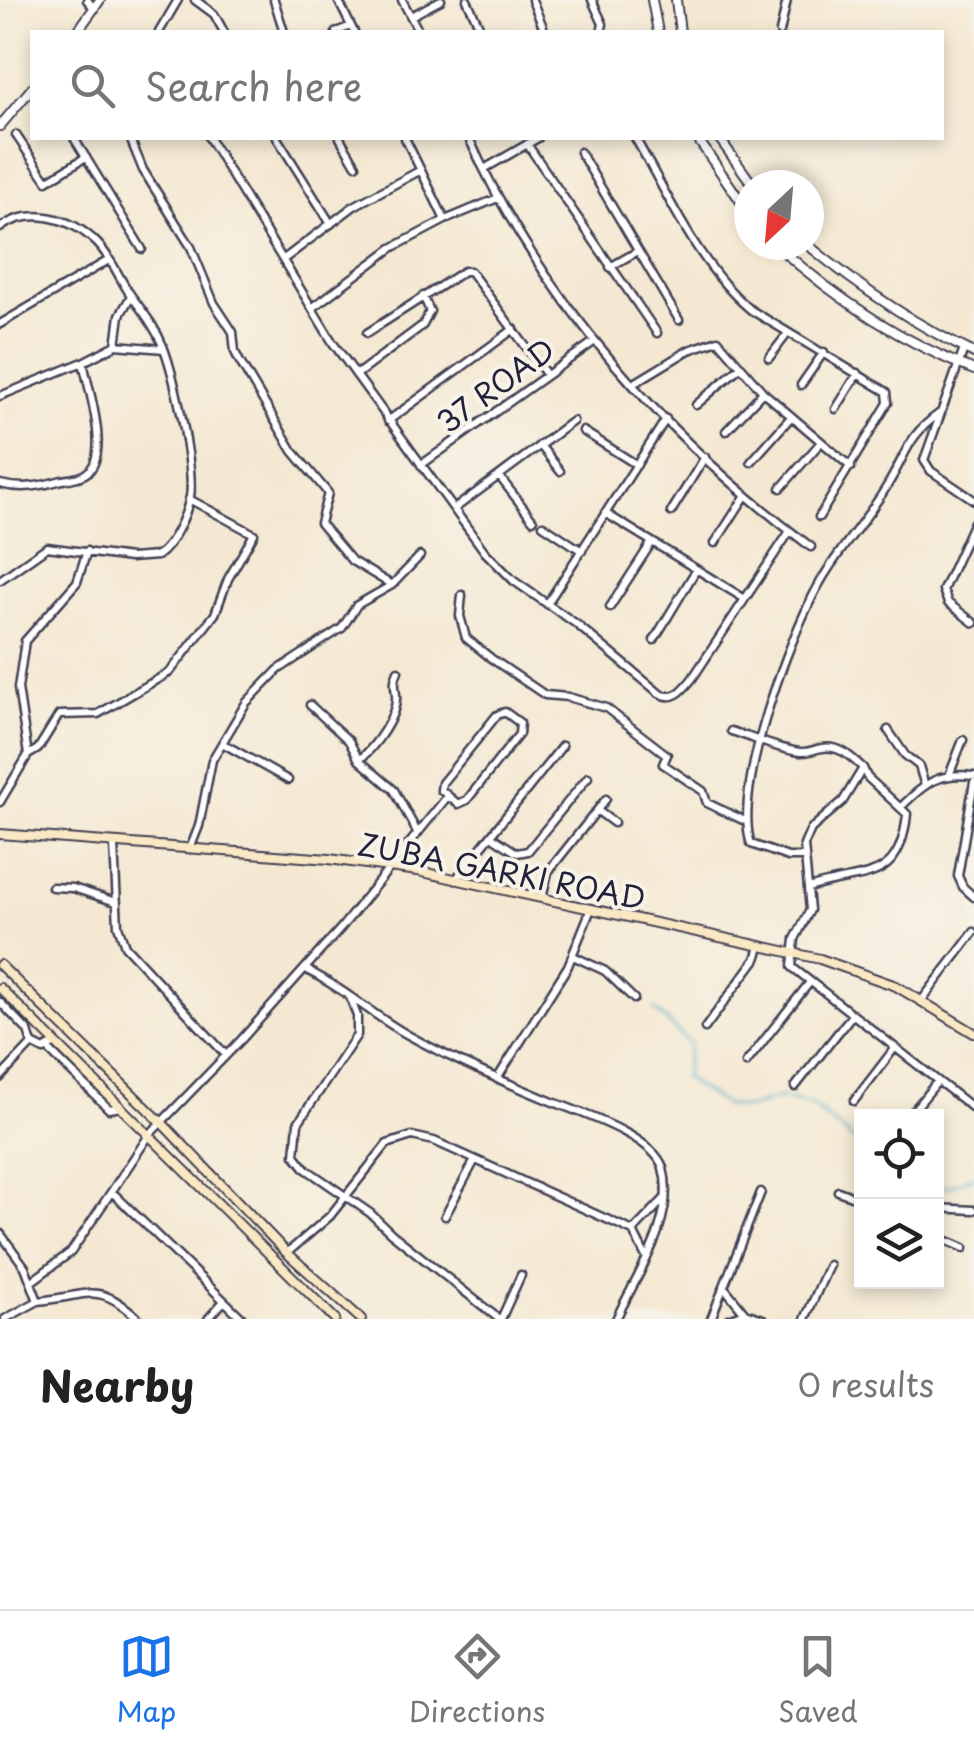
<!DOCTYPE html>
<style>
body{margin:0;font-family:"Playpen Sans",sans-serif;background:#f2f2f2;color:#222}
.controls{position:absolute;right:30px;bottom:30px;display:grid;overflow:hidden;border-radius:0px;box-shadow:0 5px 15px #0003}
.controls button{width:90px;height:90px;display:grid;place-items:center;padding:0;border:0;border-bottom:2px solid #e0e0e0;background:#fff;color:#222;font:50px sans-serif}
.compass{position:absolute;left:734px;top:170px;width:90px;height:90px;border-radius:50%;background:#fff;box-shadow:0 5px 15px #0003;rotate:206deg}
.list{margin:0;padding:0;list-style:none}
h2{display:flex;justify-content:space-between;align-items:center;height:130px;margin:0;padding:0 40px;font-size:42px}
h2 small{font-size:32px;font-weight:400;color:#767676}
.icon{flex:none;width:55px;height:55px;fill:none;stroke:currentColor;stroke-width:2;stroke-linecap:round;stroke-linejoin:round}
.map{position:relative;flex:none;width:974px;height:1319px;overflow:hidden}
.search{position:absolute;background:#fff;box-shadow:0 5px 15px #0003;left:30px;right:30px;top:30px;height:110px;display:flex;align-items:center;gap:25px;box-sizing:border-box;padding:0 35px;border-radius:0px;color:#767676;font-size:38px}
.sheet{height:290px;background:#fff}
nav{display:flex;justify-content:space-around;align-items:center;box-sizing:border-box;height:140px;border-top:2px solid #e0e0e0;background:#fff;font-size:28px;color:#767676}
nav a{display:grid;justify-items:center;gap:5px}
nav .on{color:#1a73e8}
.map>svg:first-child{display:block}
.lines{fill:none;stroke-linecap:round;stroke-linejoin:round}
.stream{stroke:#47adc7;stroke-width:2.5}
.minor-casing{stroke:#424052;stroke-width:11}
.tertiary-casing{stroke:#424052;stroke-width:12}
.secondary-casing{stroke:#424052;stroke-width:12}
.minor{stroke:#fff;stroke-width:6}
.tertiary{stroke:#fff;stroke-width:8}
.secondary{stroke:#fae7c3;stroke-width:8}
.labels{text-anchor:middle;dominant-baseline:central;stroke-width:8;stroke-linejoin:round;paint-order:stroke}
.street-label{font-size:30px;fill:#22223b;stroke:#f7f3e8}
</style>
<div class="map">
<svg width="974" height="1319" viewBox="0 0 974 1319">
<rect width="100%" height="100%" fill="#f7f3e8"/>
<filter id="ink" filterUnits="userSpaceOnUse"><feTurbulence type="fractalNoise" baseFrequency=".01" numOctaves="2"/><feDisplacementMap in="SourceGraphic" scale="20" xChannelSelector="R" yChannelSelector="G"/><feConvolveMatrix kernelMatrix="1 2 1 2 8 2 1 2 1" color-interpolation-filters="sRGB"/></filter>
<filter id="wash" filterUnits="userSpaceOnUse"><feTurbulence type="fractalNoise" baseFrequency=".0048" numOctaves="4" result="noise"/><feDisplacementMap in="SourceGraphic" scale="40" xChannelSelector="R" yChannelSelector="G"/><feGaussianBlur stdDeviation="2.25" result="paint"/><feColorMatrix in="noise" values="0 0 0 0 0 0 0 0 0 0 0 0 0 0 0 0 0 1.4 0 .05"/><feComposite in="paint" operator="in"/></filter>
<g filter="url(#wash)">
<rect width="100%" height="100%" fill="#f4e8d2"/>
<g class="lines">
<path class="stream" d="M654 1009 690 1044 684 1078 725 1105 748 1108 777 1098 810 1104 862 1147
M936 1184 947 1187 974 1176"/>
</g>
</g>
<g filter="url(#ink)">
<g class="lines">
<defs>
<path id="minor" d="M87 0 95 9
M195 0 214 14 224 32
M274 0 284 32
M338 0 354 32
M402 0 419 32
M467 0 482 32
M532 0 545 32
M592 0 603 24 601 32
M411 16 441 0
M159 32 178 0
M336 32 351 26
M780 32 787 0
M16 135 47 181 86 157
M74 138 142 249
M130 138 143 170 191 247 214 303 233 332 235 352 240 362 293 451 328 493 320 523 352 561 392 585 357 605 342 628 278 670 246 703 212 760 199 826 190 849
M209 138 333 343 485 552 514 581 575 623 659 693C674 702 683 690 692 679L790 531
M277 138 331 224
M340 138 356 165
M405 138 445 220
M469 138C542 301 669 441 811 547
M635 138C669 196 698 266 751 310L887 392 888 403 819 517
M527 144 657 333
M580 152 679 320
M484 169 538 138
M0 228C29 206 71 217 97 243 111 257 119 278 130 294 142 311 155 326 163 346 174 374 195 468 190 497 186 516 173 545 157 556L130 558 47 547 0 580
M284 259 354 206 421 170
M610 267 638 251
M312 308 392 248 445 220 498 198
M0 324 109 260
M367 333 464 271H470L546 374
M116 345 164 349
M964 349 924 460 931 471 974 500
M769 358 788 333
M356 375 423 325 430 311 423 296
M633 384 689 350 718 340 763 392 851 467
M801 385 824 352
M0 396 83 362 116 345 120 315 131 296
M696 405 740 367
M836 409 858 373
M388 421 514 329
M583 431 637 465
M726 431 763 392
M540 445 560 471
M751 462 791 417
M421 465 595 341
M499 476 533 520
M0 484C22 490 41 486 62 480 69 479 79 478 85 474 112 458 88 388 83 362
M781 488 821 442
M454 509 573 421
M671 512 705 457
M605 513 745 599
M974 522 943 590 948 603 974 623
M543 525 582 551
M715 543 746 495
M392 585 420 556
M462 595 460 616 466 638 492 659 545 695 568 697 606 708 667 755 663 764 703 791 707 803 745 821
M547 604 666 419
M610 607 652 542
M654 640 696 570
M310 705 349 741 359 760 394 790 417 832
M505 712 520 723 519 734 467 800 458 804 441 790 442 783 497 715Z
M888 730 905 755 919 766 925 786
M731 731C754 738 777 749 800 752 809 753 814 749 822 748 840 745 851 757 863 768
M222 743 288 780
M28 755 38 749 59 715 98 714 170 672 215 614 228 579 254 534 189 499
M359 760C374 748 398 716 396 695 395 684 393 683 398 671
M950 773 963 740
M974 782 958 876 963 887 974 897
M0 802 28 755 18 688 25 641 77 582 87 551
M901 807C926 782 939 772 974 776
M598 811 614 823
M491 836 517 853 528 851 588 777
M114 845 118 926 125 946 226 1055
M804 857H788L751 844C732 789 791 632 821 581 840 548 867 519 887 486 908 452 906 437 940 413
M456 879 562 746
M52 887 73 888 116 902
M809 888C863 870 900 886 907 814L867 777 863 768 843 801 811 829 804 845 810 910 795 939 792 967 974 1109
M542 898 548 872 606 799
M573 956 605 971 634 999
M305 969C342 987 372 1015 408 1035 453 1060 500 1080 548 1100 578 1112 654 1136 663 1168 677 1218 637 1275 616 1319
M350 997 357 1016V1035L298 1123 295 1155 306 1169 370 1213 391 1233 499 1319
M922 1000 974 932
M0 1002 28 1031 32 1044
M705 1028 756 959 760 947
M47 1048 109 1109 121 1107
M746 1063 810 982
M0 1078 32 1044 44 1050 55 1043
M497 1079 568 966 591 909
M795 1087 852 1015
M854 1101 894 1049
M909 1116 937 1082
M838 1191 862 1200
M112 1192 243 1319
M936 1208 974 1210
M445 1216 475 1160
M633 1231 664 1199
M0 1233 25 1267 38 1301C89 1296 97 1280 139 1319
M936 1236 964 1248
M287 1253 330 1216 387 1144 412 1136 434 1141 633 1231 645 1255
M31 1282 71 1252 150 1134 241 1040 341 928 447 797
M724 1287 745 1313 763 1319
M5 1319 38 1301
M208 1319 224 1301
M501 1319 521 1275
M711 1319 761 1192
M729 1319 745 1313
M805 1319 829 1265"/>
<path id="tertiary" d="M652 0 658 32
M676 0 680 32
M77 32 100 0
M0 126 32 88
M697 138 749 213
M719 138 753 185
M776 245C835 298 900 341 974 370
M808 245C860 288 913 324 974 353"/>
<path id="secondary" d="M0 834 329 859 418 871 820 959 896 986 974 1033
M0 965 161 1122 287 1253 361 1319
M0 988 335 1319"/>
</defs>
<use href="#minor" class="minor-casing"/>
<use href="#tertiary" class="tertiary-casing"/>
<use href="#secondary" class="secondary-casing"/>
<use href="#minor" class="minor"/>
<use href="#tertiary" class="tertiary"/>
<use href="#secondary" class="secondary"/>
</g>
</g>
<g class="labels">
<g class="street-label">
<text transform="translate(495 385) rotate(-36)">37 ROAD</text>
<text transform="translate(502 870) rotate(11)">ZUBA GARKI ROAD</text>
</g>
</g>
</svg>
<div class="controls">
<button><svg class="icon" aria-label="locate" viewBox="0 0 24 24"><circle cx="12" cy="12" r="6"/><path d="M12 2v4M12 18v4M2 12h4M18 12h4"/></svg></button>
<button><svg class="icon" aria-label="layers" viewBox="0 0 24 24"><path d="M12 4l9 5-9 5-9-5zM3 14l9 5 9-5"/></svg></button>
</div>
<svg class="compass" viewBox="-18 -18 36 36"><path d="M0-13l5 13h-10z" fill="#e53935"/><path d="M0 13l5-13h-10z" fill="#767676"/></svg>
<div class="search"><svg class="icon" aria-label="search" viewBox="0 0 24 24"><circle cx="10" cy="10" r="6"/><path d="M15 15l6 6"/></svg>Search here</div>
</div>
<section class="sheet">
<h2>Nearby<small>0 results</small></h2>
<ul class="list">
</ul>
</section>
<nav>
<a class="on"><svg class="icon" aria-label="map" viewBox="0 0 24 24"><path d="M3 6l6-2 6 2 6-2v14l-6 2-6-2-6 2zM9 4v14M15 6v14"/></svg>Map</a>
<a><svg class="icon" aria-label="directions" viewBox="0 0 24 24"><path d="M12 3l9 9-9 9-9-9zM9 14v-3h6M13 9l2 2-2 2"/></svg>Directions</a>
<a><svg class="icon" aria-label="saved" viewBox="0 0 24 24"><path d="M7 4h10v16l-5-4-5 4z"/></svg>Saved</a>
</nav>
